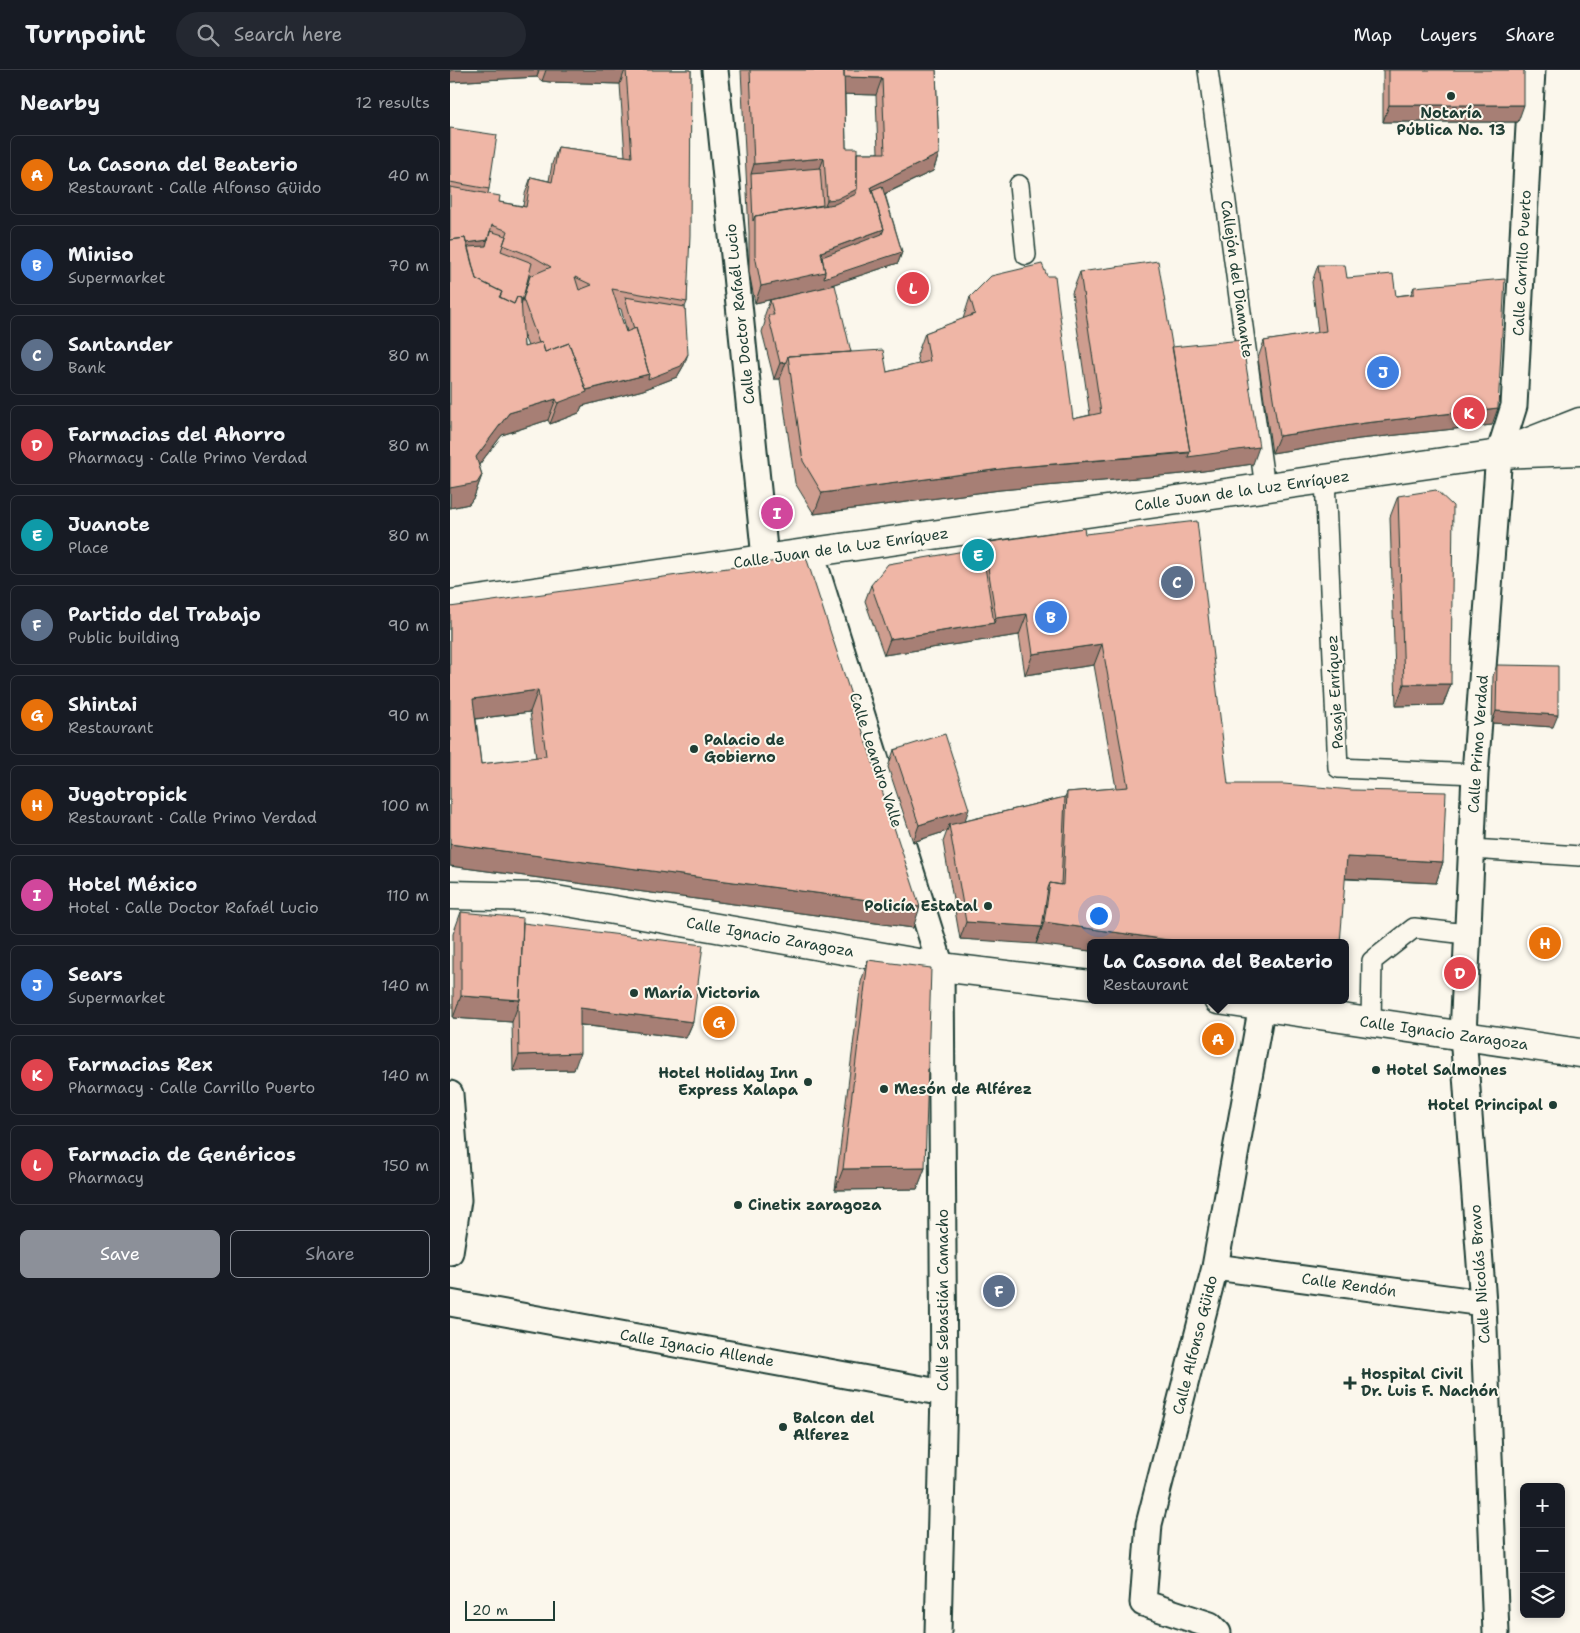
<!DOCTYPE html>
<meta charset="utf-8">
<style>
body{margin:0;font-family:"Shantell Sans",sans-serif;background:#242831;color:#f1f3f6}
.controls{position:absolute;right:15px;bottom:15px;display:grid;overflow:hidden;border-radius:8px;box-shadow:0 2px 8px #0003}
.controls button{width:45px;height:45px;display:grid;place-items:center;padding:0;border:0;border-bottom:1px solid #363941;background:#171b24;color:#f1f3f6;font:25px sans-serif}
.scale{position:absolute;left:15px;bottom:12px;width:90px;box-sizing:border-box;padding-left:5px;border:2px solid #1f3d34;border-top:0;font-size:14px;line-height:18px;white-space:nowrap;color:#1f3d34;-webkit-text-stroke:4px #fbf7ec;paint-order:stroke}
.you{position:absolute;left:648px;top:845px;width:18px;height:18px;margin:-12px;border:4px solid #fff;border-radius:50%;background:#1a73e8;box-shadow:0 0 0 8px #1a73e833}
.badge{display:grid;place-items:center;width:32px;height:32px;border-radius:50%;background:#8c9099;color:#fff;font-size:16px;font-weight:700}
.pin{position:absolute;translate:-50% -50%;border:2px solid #fff;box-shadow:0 1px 5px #0006}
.popup{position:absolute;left:637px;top:869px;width:262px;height:65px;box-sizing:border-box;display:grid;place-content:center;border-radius:8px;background:#171b24;filter:drop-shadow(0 1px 4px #0005);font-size:16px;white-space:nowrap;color:#9ea1a6}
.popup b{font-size:19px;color:#f1f3f6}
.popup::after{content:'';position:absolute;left:50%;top:100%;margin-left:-10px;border:10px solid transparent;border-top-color:#171b24}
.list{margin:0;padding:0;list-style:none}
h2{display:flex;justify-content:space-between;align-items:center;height:65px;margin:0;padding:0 20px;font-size:21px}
h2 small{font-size:16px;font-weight:400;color:#9ea1a6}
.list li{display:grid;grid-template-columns:32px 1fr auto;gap:15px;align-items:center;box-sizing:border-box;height:80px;margin:0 10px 10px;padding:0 10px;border:1px solid #363941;border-radius:8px}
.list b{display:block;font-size:19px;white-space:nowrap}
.list p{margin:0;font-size:16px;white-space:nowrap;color:#9ea1a6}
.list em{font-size:16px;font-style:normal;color:#9ea1a6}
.actions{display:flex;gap:10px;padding:15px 20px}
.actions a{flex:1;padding:11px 0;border:1px solid #8c9099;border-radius:8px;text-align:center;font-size:18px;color:#8c9099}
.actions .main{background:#8c9099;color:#fff}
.icon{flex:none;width:28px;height:28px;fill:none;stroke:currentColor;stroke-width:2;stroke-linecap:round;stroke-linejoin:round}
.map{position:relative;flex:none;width:1130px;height:1563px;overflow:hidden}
header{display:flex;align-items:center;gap:30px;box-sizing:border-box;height:70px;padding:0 25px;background:#171b24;border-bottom:1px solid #363941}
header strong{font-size:24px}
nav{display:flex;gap:28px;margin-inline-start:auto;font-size:18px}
.search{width:350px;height:45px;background:#242831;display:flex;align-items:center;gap:12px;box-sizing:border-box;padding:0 18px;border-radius:28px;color:#9ea1a6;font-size:19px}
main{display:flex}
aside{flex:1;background:#171b24}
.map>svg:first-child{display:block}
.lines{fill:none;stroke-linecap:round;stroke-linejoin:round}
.pedestrian-casing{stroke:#1f3d34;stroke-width:22}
.minor-casing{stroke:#1f3d34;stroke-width:29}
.secondary-casing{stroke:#1f3d34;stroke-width:31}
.pedestrian{stroke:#fbf7ec;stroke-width:19}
.minor{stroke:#fbf7ec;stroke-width:25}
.secondary{stroke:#fbf7ec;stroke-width:28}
.wall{fill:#ce9d8f;stroke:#1f3d34;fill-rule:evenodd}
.shaded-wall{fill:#a77f74;stroke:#1f3d34}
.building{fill:#efb6a6;stroke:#1f3d34;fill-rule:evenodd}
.poi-dot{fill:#1f3d34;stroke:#fbf7ec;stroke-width:2}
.labels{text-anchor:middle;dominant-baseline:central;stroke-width:4;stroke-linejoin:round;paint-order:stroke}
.poi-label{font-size:15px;font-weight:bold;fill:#1f3d34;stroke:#fbf7ec;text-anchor:start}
.street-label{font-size:15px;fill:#1f3d34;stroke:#fbf7ec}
</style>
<header>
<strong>Turnpoint</strong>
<div class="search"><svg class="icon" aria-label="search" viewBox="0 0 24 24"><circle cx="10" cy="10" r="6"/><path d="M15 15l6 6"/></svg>Search here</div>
<nav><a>Map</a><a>Layers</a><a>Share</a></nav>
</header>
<main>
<aside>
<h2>Nearby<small>12 results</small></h2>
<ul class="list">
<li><span class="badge" style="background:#e8710a">A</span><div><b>La Casona del Beaterio</b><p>Restaurant · Calle Alfonso Güido</p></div><em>40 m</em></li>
<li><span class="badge" style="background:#3f7fe0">B</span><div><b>Miniso</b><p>Supermarket</p></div><em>70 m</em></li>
<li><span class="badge" style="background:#5c6f8a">C</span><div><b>Santander</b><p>Bank</p></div><em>80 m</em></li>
<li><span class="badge" style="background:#e0444e">D</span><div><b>Farmacias del Ahorro</b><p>Pharmacy · Calle Primo Verdad</p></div><em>80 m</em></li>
<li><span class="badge" style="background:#0f9aa8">E</span><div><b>Juanote</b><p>Place</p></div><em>80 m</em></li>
<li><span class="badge" style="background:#5c6f8a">F</span><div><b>Partido del Trabajo</b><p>Public building</p></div><em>90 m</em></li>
<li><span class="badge" style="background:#e8710a">G</span><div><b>Shintai</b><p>Restaurant</p></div><em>90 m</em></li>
<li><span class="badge" style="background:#e8710a">H</span><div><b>Jugotropick</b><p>Restaurant · Calle Primo Verdad</p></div><em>100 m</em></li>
<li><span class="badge" style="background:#d1479c">I</span><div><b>Hotel México</b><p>Hotel · Calle Doctor Rafaél Lucio</p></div><em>110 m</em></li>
<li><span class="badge" style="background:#3f7fe0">J</span><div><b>Sears</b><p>Supermarket</p></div><em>140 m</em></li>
<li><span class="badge" style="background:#e0444e">K</span><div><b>Farmacias Rex</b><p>Pharmacy · Calle Carrillo Puerto</p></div><em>140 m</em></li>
<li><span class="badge" style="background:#e0444e">L</span><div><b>Farmacia de Genéricos</b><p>Pharmacy</p></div><em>150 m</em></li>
</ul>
<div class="actions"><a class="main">Save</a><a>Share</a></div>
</aside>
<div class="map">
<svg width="1130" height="1563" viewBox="0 0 1130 1563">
<rect width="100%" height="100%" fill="#fbf7ec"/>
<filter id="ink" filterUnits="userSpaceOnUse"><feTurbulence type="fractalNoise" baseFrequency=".02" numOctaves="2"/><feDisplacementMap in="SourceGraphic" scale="10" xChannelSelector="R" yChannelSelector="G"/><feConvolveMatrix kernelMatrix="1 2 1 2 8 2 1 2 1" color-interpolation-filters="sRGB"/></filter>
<g filter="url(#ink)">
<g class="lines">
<defs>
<path id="pedestrian" d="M758 0 815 418
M569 115 576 185
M875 409 888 698 1025 704
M1022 779 1130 786
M921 953 922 891 964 858 1016 864"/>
<path id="minor" d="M265 0 315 488
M361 483 491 897 494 1323 488 1563
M0 1024 8 1130 0 1182
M765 1197 1033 1233
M0 1233 494 1323
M768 1563 760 1555 693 1533 699 1454 765 1197 812 935
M1046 1563 1033 1233 1013 965 1025 704 1049 384 1064 336 1082 0"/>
<path id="secondary" d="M1069 376 1130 352
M0 534 1049 384 1130 381
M0 825 89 827 491 897 640 915
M768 930 1130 983"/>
</defs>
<use href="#pedestrian" class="pedestrian-casing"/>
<use href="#minor" class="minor-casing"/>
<use href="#secondary" class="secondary-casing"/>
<use href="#pedestrian" class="pedestrian"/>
<use href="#minor" class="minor"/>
<use href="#secondary" class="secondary"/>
</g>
<path class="wall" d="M0 0H241L237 232 235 237 234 295 227 307 193 320 132 336 129 343 100 354 98 350 52 365 29 395 32 405 24 427 19 434 0 438V58L39 119 38 123 49 132 73 136 75 124 81 107 99 111 102 94 108 77 175 86 170 14 100 12 92 11 87 7 0 12ZM79 205 81 206H80L74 223ZM168 238 171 239 177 262H176ZM73 264 78 276 74 277Z
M291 0H486L489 84 483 101 435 124 452 182 448 193 372 218 401 282 437 302 469 294 467 285 475 263 513 249 520 227 623 349 640 345 622 223 630 202 722 277 803 394 732 404 550 420 364 444 345 413 330 309H324L312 262 315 252 314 247 320 230 352 223 305 233 299 202V162ZM395 24 426 25 428 83H407L396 78Z
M933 0H1074L1068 52H933Z
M868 195 897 208 946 226 961 224 964 217 1042 355 909 369 822 383 808 288 814 271 868 263 862 212Z
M948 426 1001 614 993 635 946 636 940 447Z
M635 464 778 714 993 792 986 813 895 809 640 881 586 873 510 869 493 772 497 761 463 772 438 697 444 680 515 751 615 727 617 722 666 718 644 595 575 605 569 565 434 585 415 531 421 515 532 478 534 473Z
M0 537 463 858 0 796ZM80 642 86 688 31 694 26 649Z
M1047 595 1103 657 1042 653 1043 606Z
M11 842 73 853 243 952 236 968 130 955 124 1000 63 1001 62 952 3 948V864Z
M418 890 475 1098 467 1119 385 1120 411 912Z"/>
<path class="shaded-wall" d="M0 0H89L87 7 0 12Z
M96 0H175L170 14 100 12 92 11Z
M392 7 432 8 426 25 386 24Z
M939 35H1074L1068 52H933Z
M489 84 483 101 421 130V117Z
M374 88 366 109 301 104 304 94Z
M407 119 400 140H373L377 130Z
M434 159 428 176 371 197V182Z
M38 170 32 187 0 175Z
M452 182 448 193 369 219 305 233 311 216Z
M238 284 234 295 227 307 193 320 132 336 129 343 100 354 108 333 133 321 199 304Z
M336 292 330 309H324L330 293Z
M106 329 98 350 52 365 18 409 26 387 59 343Z
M1048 338 1042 355 909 369 822 383 829 366 915 353Z
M809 377 803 394 732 404 550 420 364 444 372 423 558 398Z
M32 405 24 427 19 434 0 438V418Z
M577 544 569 565 434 585 440 569 544 553 546 548Z
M652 574 644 595 575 605 583 584Z
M954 614H1001L993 635 946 636Z
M88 620 80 642 16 650 23 629Z
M1046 641 1108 645 1103 657 1042 653Z
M519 739 513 756 499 755 497 761 463 772 469 755Z
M0 774 470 837 463 858 0 796Z
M897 787 993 792 986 813 889 808Z
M516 852 592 857 586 874 510 869Z
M594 852 739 873H640V881L586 874Z
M11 926 70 930 62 952 3 948Z
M130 938 243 952 236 968 124 954Z
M130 983 124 1000 63 1001 69 985Z
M475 1098 467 1119 385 1120 393 1099Z"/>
<path class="building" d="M176 0H241L240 165 237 232 162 219 176 262 186 258 199 304 136 320 119 273 95 282 92 272 89 273 73 229 80 206 101 197 84 187 53 175 58 161 42 155 38 170 16 173 15 168 0 170V117L50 126 49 132 76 137 81 107 102 112 108 77 182 87ZM125 207 142 215 129 220Z
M300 0H394L396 78H407V119L387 129 377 130 374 88 304 94Z
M394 0H486L489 84 421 117 434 159 371 182 375 202 311 216 305 185V146L385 134 406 124 407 119V83H435L432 8 394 7Z
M939 0H1074V35H939Z
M0 58 47 65 39 119 0 112Z
M370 98 373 135 305 146 303 151 301 104Z
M432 116 452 182 374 208 375 202 372 187 432 164 434 159 422 120Z
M40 161 56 166 51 181 82 193 71 235V228L67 227 64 234 50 227 52 222 26 209 18 177 36 176Z
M15 168 26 209 52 222 49 227 64 234 67 227 71 228 74 277 92 272 95 282 119 273 137 322 108 333 106 329 59 343 26 387 32 405 27 413 0 418V170Z
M708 191 740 382 558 398 372 423 353 391 338 286 433 280 437 302 480 291 475 263 525 244 520 227 541 206 592 194 597 206H605L623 349 651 343 630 202Z
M868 195H895L897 208 943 204 946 226 964 224V217L1055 209 1048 338 915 353 829 366 814 271 876 261Z
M385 215 401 282 338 286 336 292 330 293 318 245H324L320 230Z
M175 227 235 237 238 284 231 296 198 309 199 304 186 258 184 259Z
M792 270 809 377 738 387 740 382 722 277Z
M986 420 1003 436 1001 614H954L948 426Z
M747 451 778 714H834L902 720 996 722 993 792 897 787 890 873H739L594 852 600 813 613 815 617 722 678 717 652 574 583 584 577 544 546 548 534 473 634 458 635 464Z
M532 478 544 553 440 569 421 515 438 494Z
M356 487 470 837 0 774V537ZM88 620 96 686 31 694 23 629Z
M1047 595 1108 596V645L1046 641Z
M495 664 519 739 469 755 444 680Z
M615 727 611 815 600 813 598 818 592 857 516 852 499 755Z
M11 842 73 848 70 930 11 926Z
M73 853 253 875 243 952 130 938V983L69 985 68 935 70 930Z
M418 890 481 898 475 1098 393 1099Z"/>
</g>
<g class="poi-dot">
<circle cx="1001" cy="26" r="5"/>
<circle cx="244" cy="679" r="5"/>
<circle cx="538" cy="836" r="5"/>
<circle cx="184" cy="923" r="5"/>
<circle cx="926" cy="1000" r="5"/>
<circle cx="358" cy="1012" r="5"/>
<circle cx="434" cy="1019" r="5"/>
<circle cx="1103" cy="1035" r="5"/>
<circle cx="288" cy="1135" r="5"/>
<path d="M897.5 1305.5h5v5h5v5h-5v5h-5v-5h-5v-5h5z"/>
<circle cx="333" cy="1357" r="5"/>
</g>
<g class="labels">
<g class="poi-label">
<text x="1001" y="43" text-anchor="middle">Notaría<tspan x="1001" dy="17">Pública No. 13</tspan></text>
<text x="254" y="670">Palacio de<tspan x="254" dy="17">Gobierno</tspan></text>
<text x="528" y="836" text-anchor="end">Policía Estatal</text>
<text x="194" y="923">María Victoria</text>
<text x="936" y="1000">Hotel Salmones</text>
<text x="348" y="1003" text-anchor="end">Hotel Holiday Inn<tspan x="348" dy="17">Express Xalapa</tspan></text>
<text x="444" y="1019">Mesón de Alférez</text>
<text x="1093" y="1035" text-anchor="end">Hotel Principal</text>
<text x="298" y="1135">Cinetix zaragoza</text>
<text x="911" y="1304">Hospital Civil<tspan x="911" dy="17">Dr. Luis F. Nachón</tspan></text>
<text x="343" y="1348">Balcon del<tspan x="343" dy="17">Alferez</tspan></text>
</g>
<g class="street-label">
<text transform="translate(1072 193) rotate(-87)">Calle Carrillo Puerto</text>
<text transform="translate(787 209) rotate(82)">Callejón del Diamante</text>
<text transform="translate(290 244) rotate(-96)">Calle Doctor Rafaél Lucio</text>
<text transform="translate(792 421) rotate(-8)">Calle Juan de la Luz Enríquez</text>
<text transform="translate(391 478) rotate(-8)">Calle Juan de la Luz Enríquez</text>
<text transform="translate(885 622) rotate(-93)">Pasaje Enríquez</text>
<text transform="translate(1028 674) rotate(-86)">Calle Primo Verdad</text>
<text transform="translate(426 690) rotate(72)">Calle Leandro Valle</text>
<text transform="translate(320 867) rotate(10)">Calle Ignacio Zaragoza</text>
<text transform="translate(994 963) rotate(8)">Calle Ignacio Zaragoza</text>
<text transform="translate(1030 1204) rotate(-94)">Calle Nicolás Bravo</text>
<text transform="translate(899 1215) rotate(8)">Calle Rendón</text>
<text transform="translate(493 1230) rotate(-90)">Calle Sebastián Camacho</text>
<text transform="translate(745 1275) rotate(-76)">Calle Alfonso Güido</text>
<text transform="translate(247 1278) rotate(10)">Calle Ignacio Allende</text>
</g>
</g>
</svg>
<div class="controls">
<button>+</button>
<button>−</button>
<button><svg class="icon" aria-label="layers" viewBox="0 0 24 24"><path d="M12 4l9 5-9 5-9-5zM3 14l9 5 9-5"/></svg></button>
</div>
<div class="scale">20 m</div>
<div class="you"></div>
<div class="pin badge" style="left:768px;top:969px;background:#e8710a">A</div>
<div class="popup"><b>La Casona del Beaterio</b>Restaurant</div>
<div class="pin badge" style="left:601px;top:547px;background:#3f7fe0">B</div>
<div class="pin badge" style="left:727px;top:512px;background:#5c6f8a">C</div>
<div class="pin badge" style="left:1010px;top:903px;background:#e0444e">D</div>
<div class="pin badge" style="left:528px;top:485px;background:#0f9aa8">E</div>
<div class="pin badge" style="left:549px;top:1221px;background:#5c6f8a">F</div>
<div class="pin badge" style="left:269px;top:952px;background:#e8710a">G</div>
<div class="pin badge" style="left:1095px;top:873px;background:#e8710a">H</div>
<div class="pin badge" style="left:327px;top:443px;background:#d1479c">I</div>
<div class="pin badge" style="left:933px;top:302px;background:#3f7fe0">J</div>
<div class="pin badge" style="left:1019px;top:343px;background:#e0444e">K</div>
<div class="pin badge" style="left:463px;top:218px;background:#e0444e">L</div>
</div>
</main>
